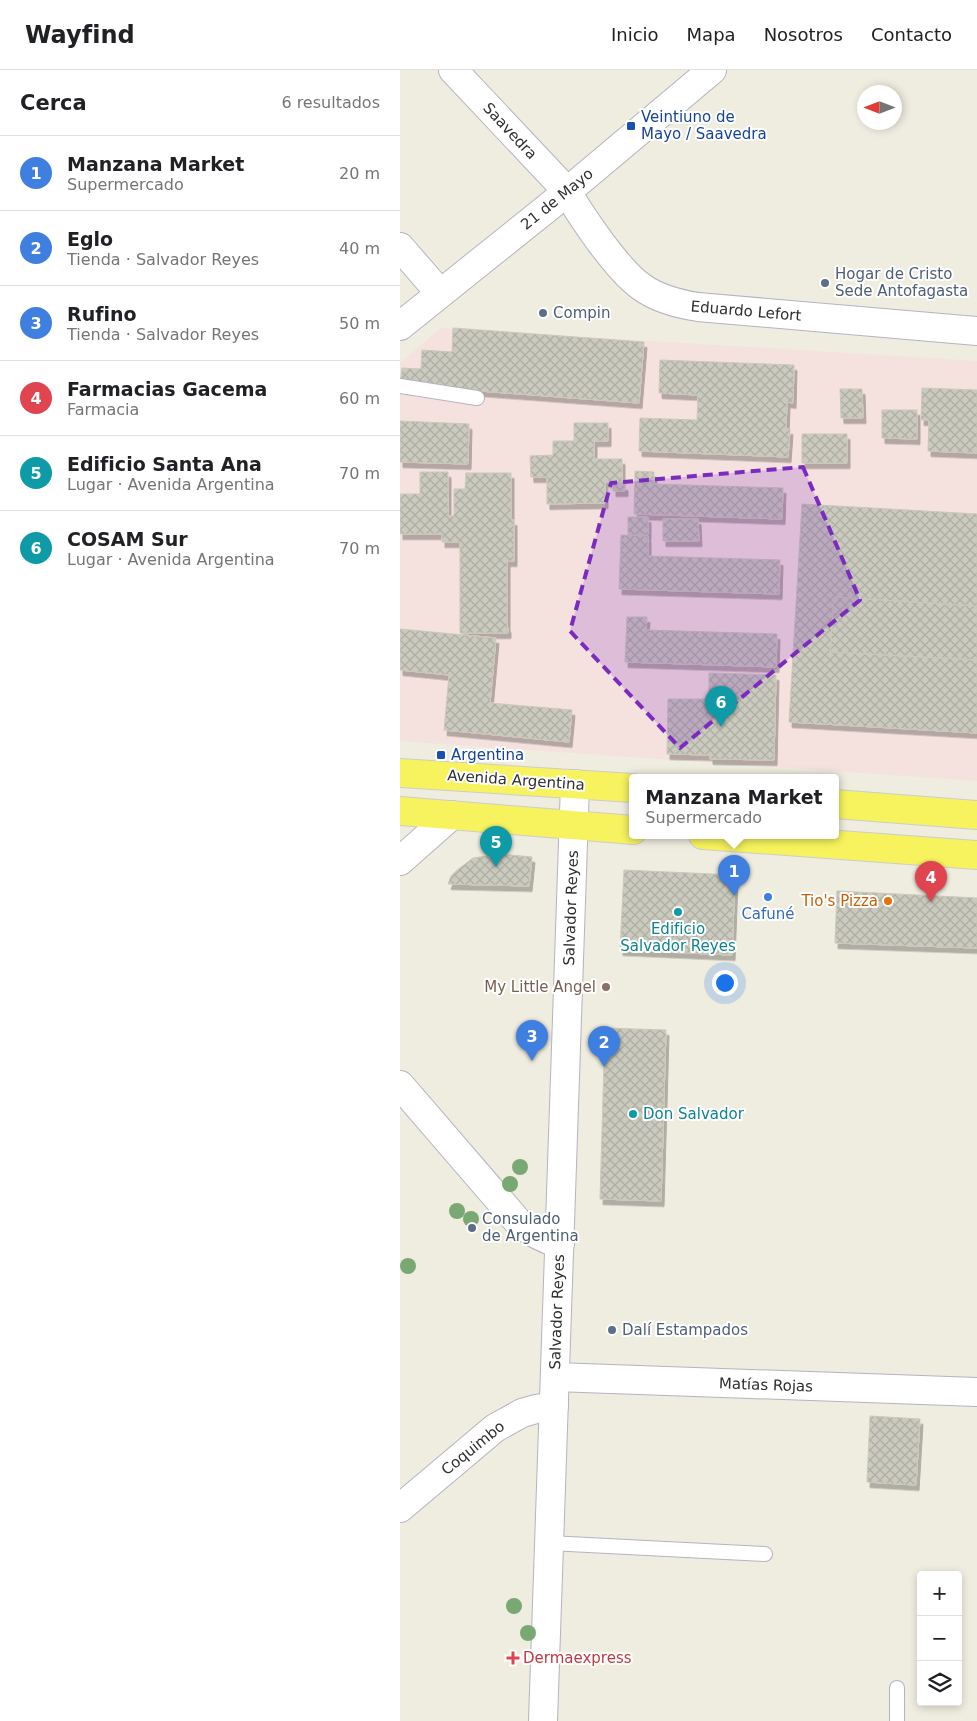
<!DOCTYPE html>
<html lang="es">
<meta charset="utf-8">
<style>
body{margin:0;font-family:"DejaVu Sans",sans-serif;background:#f6f6f6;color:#202124}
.controls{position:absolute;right:15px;bottom:15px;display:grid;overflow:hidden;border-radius:5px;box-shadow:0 2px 8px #0003}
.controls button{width:45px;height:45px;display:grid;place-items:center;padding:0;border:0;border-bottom:1px solid #e0e0e0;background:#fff;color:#202124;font:25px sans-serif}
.compass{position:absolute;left:457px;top:15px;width:45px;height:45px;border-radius:50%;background:#fff;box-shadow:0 2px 8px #0003;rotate:270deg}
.you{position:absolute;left:324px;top:912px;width:18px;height:18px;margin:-12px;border:4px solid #fff;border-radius:50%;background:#1a73e8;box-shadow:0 0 0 8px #1a73e833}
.badge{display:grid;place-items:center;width:32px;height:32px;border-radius:50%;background:#2563eb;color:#fff;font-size:16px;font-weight:700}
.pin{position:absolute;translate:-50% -41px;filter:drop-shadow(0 1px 2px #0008)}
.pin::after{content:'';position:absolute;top:26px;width:18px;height:15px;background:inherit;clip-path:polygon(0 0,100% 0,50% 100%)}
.popup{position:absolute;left:229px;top:704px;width:210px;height:65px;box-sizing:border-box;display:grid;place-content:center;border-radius:5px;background:#fff;filter:drop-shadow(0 1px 4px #0005);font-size:16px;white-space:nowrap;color:#757577}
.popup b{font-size:19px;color:#202124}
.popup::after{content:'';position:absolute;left:50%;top:100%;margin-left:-10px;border:10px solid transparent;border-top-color:#fff}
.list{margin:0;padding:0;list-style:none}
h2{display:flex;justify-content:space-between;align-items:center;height:65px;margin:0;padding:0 20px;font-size:21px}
h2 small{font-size:16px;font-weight:400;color:#757577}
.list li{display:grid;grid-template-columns:32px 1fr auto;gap:15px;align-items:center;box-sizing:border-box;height:75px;padding:0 20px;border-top:1px solid #e0e0e0}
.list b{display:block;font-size:19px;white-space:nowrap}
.list p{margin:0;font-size:16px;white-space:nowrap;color:#757577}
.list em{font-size:16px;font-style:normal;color:#757577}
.icon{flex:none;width:28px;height:28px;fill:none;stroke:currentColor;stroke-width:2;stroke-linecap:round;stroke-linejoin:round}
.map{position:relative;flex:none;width:577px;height:1651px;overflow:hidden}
header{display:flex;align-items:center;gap:30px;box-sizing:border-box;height:70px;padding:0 25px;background:#fff;border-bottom:1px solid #e0e0e0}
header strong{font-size:24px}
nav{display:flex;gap:28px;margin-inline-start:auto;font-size:18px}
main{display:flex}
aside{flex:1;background:#fff}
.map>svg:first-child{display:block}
.medical{fill:#f5e2de}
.building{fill:url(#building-cross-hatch);stroke:#cbc9b9;filter:url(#shadow)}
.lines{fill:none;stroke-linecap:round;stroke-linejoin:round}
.service-casing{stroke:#b4b4c1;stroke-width:16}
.minor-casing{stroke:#b4b4c1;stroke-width:30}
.tertiary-casing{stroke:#b4b4c1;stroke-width:30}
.primary-casing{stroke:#cdcdcd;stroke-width:30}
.service{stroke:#fff;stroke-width:14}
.minor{stroke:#fff;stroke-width:28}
.tertiary{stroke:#fff;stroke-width:28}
.primary{stroke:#f6f35e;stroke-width:28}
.tree{fill:#79a873}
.marked{fill:#7b2cbf;fill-opacity:0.2;stroke:#7b2cbf;stroke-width:4;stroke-dasharray:10 6;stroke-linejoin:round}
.transit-dot{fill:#1a4fb4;stroke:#fff;stroke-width:2}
.service-dot{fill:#5c6f8a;stroke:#fff;stroke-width:2}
.shop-dot{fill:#3f7fe0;stroke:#fff;stroke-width:2}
.food-dot{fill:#e8710a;stroke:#fff;stroke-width:2}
.culture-dot{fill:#0f9aa8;stroke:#fff;stroke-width:2}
.education-dot{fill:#8d6e63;stroke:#fff;stroke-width:2}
.health-dot{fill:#e0444e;stroke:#fff;stroke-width:2}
.labels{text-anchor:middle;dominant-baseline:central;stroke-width:4;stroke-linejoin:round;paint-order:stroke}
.transit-label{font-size:15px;fill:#164399;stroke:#fff;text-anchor:start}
.street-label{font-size:15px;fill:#2e2e2e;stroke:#fff}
.service-label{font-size:15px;fill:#4e5e75;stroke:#fff;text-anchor:start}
.food-label{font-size:15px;fill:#c56008;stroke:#fff;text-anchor:end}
.shop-label{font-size:15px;fill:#366cbe;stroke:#fff}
.culture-label{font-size:15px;fill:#0d838f;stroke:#fff}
.education-label{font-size:15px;fill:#785e54;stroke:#fff;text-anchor:end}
.health-label{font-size:15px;fill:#be3a42;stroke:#fff;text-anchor:start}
</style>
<header>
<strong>Wayfind</strong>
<nav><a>Inicio</a><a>Mapa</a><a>Nosotros</a><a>Contacto</a></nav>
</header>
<main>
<aside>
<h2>Cerca<small>6 resultados</small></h2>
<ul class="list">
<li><span class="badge" style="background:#3f7fe0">1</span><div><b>Manzana Market</b><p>Supermercado</p></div><em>20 m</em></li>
<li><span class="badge" style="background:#3f7fe0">2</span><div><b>Eglo</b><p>Tienda · Salvador Reyes</p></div><em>40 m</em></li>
<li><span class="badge" style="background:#3f7fe0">3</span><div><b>Rufino</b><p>Tienda · Salvador Reyes</p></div><em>50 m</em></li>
<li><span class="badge" style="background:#e0444e">4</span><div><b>Farmacias Gacema</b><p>Farmacia</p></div><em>60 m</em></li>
<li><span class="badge" style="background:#0f9aa8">5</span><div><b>Edificio Santa Ana</b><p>Lugar · Avenida Argentina</p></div><em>70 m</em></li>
<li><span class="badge" style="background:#0f9aa8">6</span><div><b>COSAM Sur</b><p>Lugar · Avenida Argentina</p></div><em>70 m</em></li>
</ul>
</aside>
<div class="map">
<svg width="577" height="1651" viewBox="0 0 577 1651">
<defs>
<pattern id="building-cross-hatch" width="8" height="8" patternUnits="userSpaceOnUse" patternTransform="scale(1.25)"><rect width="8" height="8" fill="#cbcabe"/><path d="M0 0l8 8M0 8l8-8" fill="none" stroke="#afaea4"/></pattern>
<filter id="shadow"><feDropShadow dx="3" dy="5.5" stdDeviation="0" flood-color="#0004"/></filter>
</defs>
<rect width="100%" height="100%" fill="#efece0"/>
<path class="medical" d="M41 258 577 291V711L0 671V293Z"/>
<path class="building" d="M53 258 244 272 239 333 0 315 2 298 21 299 22 280 52 282Z
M260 290 394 295 393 333 387 332 386 359H390L388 387 239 381 240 348 297 350 298 325 259 323Z
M522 318 577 320V383L528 381 529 350H521Z
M440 319H462L463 348H441Z
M482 340H517V369L482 368Z
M0 351 69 354 68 394 0 392Z
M174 353H208V371H194V389H222V415H225V421H213V412H205V433L147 434V407H131L130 386 153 385V371H174Z
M402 364H447V393H402Z
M235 401 254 402V414L383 418 382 449 234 444Z
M20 402H48V446H54V419H65L66 403H111V450H114V491H107V557H108V563H60V472H42V464H0V424H20Z
M402 434 577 444V536L434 527 430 582 577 590V663L389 652Z
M228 447H248V465H228Z
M263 449H298L299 471H263Z
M221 465 248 466V486L380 490 379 524 219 519Z
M434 527 577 536V590L430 582Z
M227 547H247L246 560 377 564 376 597 225 592Z
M0 559 96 568 90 633 172 640 169 672 44 660 49 605 0 600Z
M309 603 376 605 374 690 310 689V685L267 684 268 629H309Z
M100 784 132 787 129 816 48 814 51 806 56 801 73 788Z
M224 800 335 805 332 885 220 880Z
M437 821 577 828V878L435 873Z
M205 958 266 960 261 1131 200 1129Z
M470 1346 520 1349 516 1415 467 1412Z"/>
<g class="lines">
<defs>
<path id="service" d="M0 316 77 328
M149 1473 365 1484
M497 1651V1618"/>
<path id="minor" d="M53 0 167 121C177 140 189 156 201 173 232 213 246 229 298 237L577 261
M0 177 40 223
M0 791 52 745
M0 1015 119 1153C132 1163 144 1169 160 1174
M155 1307 577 1322
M0 1438 95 1358 122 1343 136 1339 154 1336"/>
<path id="tertiary" d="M0 256 151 135 312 0
M143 1651 175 714"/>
<path id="primary" d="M0 703 233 718
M435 734 577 745
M0 741 233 760
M303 765 577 785"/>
</defs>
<use href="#service" class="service-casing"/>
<use href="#minor" class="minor-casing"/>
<use href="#tertiary" class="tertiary-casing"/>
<use href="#primary" class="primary-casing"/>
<use href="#service" class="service"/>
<use href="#minor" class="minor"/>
<use href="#tertiary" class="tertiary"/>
<use href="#primary" class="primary"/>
</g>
<g class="tree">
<circle cx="120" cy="1097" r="8"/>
<circle cx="110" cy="1114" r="8"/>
<circle cx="57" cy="1141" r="8"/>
<circle cx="71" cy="1149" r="8"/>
<circle cx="8" cy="1196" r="8"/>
<circle cx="114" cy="1536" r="8"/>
<circle cx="128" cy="1563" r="8"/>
</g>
<path class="marked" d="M403 397 460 530 280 678 170 561 211 413Z"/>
<g class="transit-dot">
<rect x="226" y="51" width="10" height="10" rx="2.5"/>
<rect x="36" y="680" width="10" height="10" rx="2.5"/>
</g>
<g class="service-dot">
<circle cx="425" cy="213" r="5"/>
<circle cx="143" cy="243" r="5"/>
<circle cx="72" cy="1158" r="5"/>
<circle cx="212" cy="1260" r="5"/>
</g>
<circle class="shop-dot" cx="368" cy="827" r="5"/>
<circle class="food-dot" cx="488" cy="831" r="5"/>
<g class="culture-dot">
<circle cx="278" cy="842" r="5"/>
<circle cx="233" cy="1044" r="5"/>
</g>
<circle class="education-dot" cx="206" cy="917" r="5"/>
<path class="health-dot" d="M110.5 1580.5h5v5h5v5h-5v5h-5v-5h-5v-5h5z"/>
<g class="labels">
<g class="transit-label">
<text x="241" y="47">Veintiuno de<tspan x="241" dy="17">Mayo / Saavedra</tspan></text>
<text x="51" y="685">Argentina</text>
</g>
<g class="street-label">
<text transform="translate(110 61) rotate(47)">Saavedra</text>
<text transform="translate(157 129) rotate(-39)">21 de Mayo</text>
<text transform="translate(346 241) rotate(5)">Eduardo Lefort</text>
<text transform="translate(116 710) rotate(4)">Avenida Argentina</text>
<text transform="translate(171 838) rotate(-88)">Salvador Reyes</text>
<text transform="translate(157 1242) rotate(-88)">Salvador Reyes</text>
<text transform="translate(366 1315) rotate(2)">Matías Rojas</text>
<text transform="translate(73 1378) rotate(-39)">Coquimbo</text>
</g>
<g class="service-label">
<text x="435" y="204">Hogar de Cristo<tspan x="435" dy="17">Sede Antofagasta</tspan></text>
<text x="153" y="243">Compin</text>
<text x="82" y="1149">Consulado<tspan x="82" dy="17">de Argentina</tspan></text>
<text x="222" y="1260">Dalí Estampados</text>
</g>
<g class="food-label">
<text x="478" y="831">Tio's Pizza</text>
</g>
<g class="shop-label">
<text x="368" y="844">Cafuné</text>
</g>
<g class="culture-label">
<text x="278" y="859">Edificio<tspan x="278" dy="17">Salvador Reyes</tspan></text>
<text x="243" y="1044" text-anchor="start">Don Salvador</text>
</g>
<g class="education-label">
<text x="196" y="917">My Little Angel</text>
</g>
<g class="health-label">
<text x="123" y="1588">Dermaexpress</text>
</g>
</g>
</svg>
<div class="controls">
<button>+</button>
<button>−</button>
<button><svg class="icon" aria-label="layers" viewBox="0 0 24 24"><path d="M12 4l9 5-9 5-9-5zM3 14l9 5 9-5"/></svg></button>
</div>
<svg class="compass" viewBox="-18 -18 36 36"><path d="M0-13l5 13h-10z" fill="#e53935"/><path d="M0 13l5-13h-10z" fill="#757577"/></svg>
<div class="you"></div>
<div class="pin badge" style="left:334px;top:826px;background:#3f7fe0">1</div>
<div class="popup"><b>Manzana Market</b>Supermercado</div>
<div class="pin badge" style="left:204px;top:997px;background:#3f7fe0">2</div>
<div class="pin badge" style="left:132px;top:991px;background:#3f7fe0">3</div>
<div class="pin badge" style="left:531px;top:832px;background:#e0444e">4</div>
<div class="pin badge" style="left:96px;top:797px;background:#0f9aa8">5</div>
<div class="pin badge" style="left:321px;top:657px;background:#0f9aa8">6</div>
</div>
</main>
